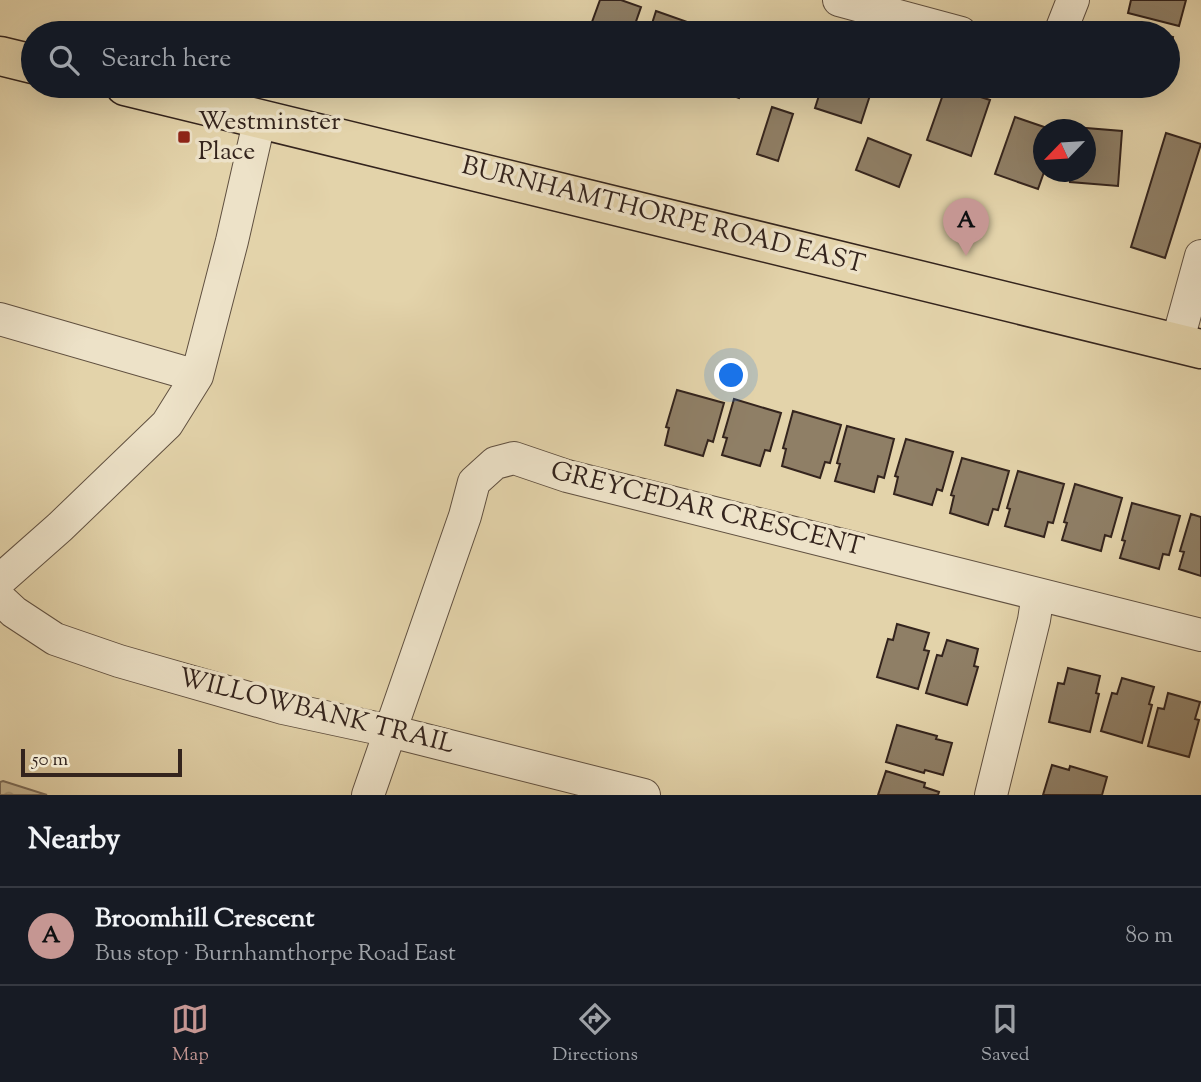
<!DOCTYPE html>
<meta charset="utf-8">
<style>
body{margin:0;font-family:"Sorts Mill Goudy",serif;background:#242831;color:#f1f3f6}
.compass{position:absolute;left:1033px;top:119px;width:63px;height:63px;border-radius:50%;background:#171b24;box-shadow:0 7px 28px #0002;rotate:245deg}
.scale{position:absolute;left:21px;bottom:18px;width:161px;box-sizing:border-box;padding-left:7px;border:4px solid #34241d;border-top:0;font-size:19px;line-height:24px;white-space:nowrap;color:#34241d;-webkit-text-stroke:5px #ede2c8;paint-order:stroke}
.you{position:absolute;left:732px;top:376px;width:24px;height:24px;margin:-18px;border:5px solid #fff;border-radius:50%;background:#1a73e8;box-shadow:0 0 0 10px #1a73e833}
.badge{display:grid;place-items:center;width:46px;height:46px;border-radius:50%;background:#c59692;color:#111;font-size:23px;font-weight:700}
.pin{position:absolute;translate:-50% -58px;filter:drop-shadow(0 2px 4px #0008)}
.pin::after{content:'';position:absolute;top:37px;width:24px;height:21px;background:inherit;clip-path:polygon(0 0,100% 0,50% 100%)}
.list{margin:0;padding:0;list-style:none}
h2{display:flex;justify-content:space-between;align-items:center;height:91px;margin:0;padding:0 28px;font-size:30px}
h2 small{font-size:23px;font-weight:400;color:#9ea1a6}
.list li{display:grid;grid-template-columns:46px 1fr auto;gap:21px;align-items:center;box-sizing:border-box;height:98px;padding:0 28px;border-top:2px solid #363941}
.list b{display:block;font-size:26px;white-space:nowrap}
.list p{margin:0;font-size:23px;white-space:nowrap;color:#9ea1a6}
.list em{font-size:23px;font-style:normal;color:#9ea1a6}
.icon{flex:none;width:38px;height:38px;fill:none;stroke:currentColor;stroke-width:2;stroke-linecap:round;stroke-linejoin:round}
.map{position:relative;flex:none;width:1201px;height:795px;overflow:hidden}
.search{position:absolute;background:#171b24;box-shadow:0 7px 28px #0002;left:21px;right:21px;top:21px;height:77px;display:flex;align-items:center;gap:18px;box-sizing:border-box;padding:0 24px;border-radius:38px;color:#9ea1a6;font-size:26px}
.sheet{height:189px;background:#171b24}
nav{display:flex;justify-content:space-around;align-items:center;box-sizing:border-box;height:98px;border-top:2px solid #363941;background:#171b24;font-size:19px;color:#9ea1a6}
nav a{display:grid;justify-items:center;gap:4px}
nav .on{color:#c59692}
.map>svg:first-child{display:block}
.park{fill:url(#park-crowns);stroke:#7c6c58;stroke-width:2}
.building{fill:#8f7f66;stroke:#34241d;stroke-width:2}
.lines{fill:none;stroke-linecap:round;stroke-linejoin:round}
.minor-casing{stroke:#605040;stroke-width:34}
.major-casing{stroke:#34241d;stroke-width:41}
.minor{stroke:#ede2c8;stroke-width:32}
.major{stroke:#e3d3aa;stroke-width:38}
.poi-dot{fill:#8f2418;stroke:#ede2c8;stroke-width:2.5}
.labels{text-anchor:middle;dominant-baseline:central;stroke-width:7;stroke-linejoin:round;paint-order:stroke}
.poi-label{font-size:26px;fill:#34241d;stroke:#ede2c8;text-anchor:start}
.street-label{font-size:26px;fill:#34241d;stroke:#ede2c8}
</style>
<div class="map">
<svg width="1201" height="795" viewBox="0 0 1201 795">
<defs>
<pattern id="park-crowns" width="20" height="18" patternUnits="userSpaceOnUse" patternTransform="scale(1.75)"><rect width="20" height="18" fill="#c5b592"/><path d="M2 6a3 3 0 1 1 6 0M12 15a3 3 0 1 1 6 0" fill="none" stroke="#a19377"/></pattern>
</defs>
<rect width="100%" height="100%" fill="#e3d3aa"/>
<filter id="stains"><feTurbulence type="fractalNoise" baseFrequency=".00286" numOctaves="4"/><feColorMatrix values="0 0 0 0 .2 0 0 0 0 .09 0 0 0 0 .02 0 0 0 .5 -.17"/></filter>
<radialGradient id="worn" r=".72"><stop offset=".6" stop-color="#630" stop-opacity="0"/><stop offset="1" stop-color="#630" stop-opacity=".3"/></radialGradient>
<path class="park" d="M3 781 47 795H0V782Z"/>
<path class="building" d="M600 0H621L641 7 632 33H588Z
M1131 0H1186L1179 26 1128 13Z
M656 11 696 25 693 33H649Z
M714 24 740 33H711Z
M1128 26 1157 33H1126Z
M1168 36 1173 37 1168 58Z
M705 86H743L739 98Z
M822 86H873L861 123 815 108Z
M946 86 990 100 971 156 927 140Z
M772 107 793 114 778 161 757 154Z
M1015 117 1053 130H1044V172L1038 189 995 174Z
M1074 127 1122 131 1118 186 1070 182 1071 172H1086V130H1074Z
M1166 133 1201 144 1165 258 1131 247Z
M868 138 911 155 899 187 856 170Z
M677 390 724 403 713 442 708 440 703 456 665 445 669 428 666 427Z
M734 399 781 413 770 451 765 450 760 466 722 455 727 438 723 437Z
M793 411 841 425 830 463 825 462 820 478 782 466 786 449 783 448Z
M847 426 894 439 884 478 878 476 874 492 835 481 840 464 837 463Z
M906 439 953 452 942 491 937 489 932 505 894 494 898 477 895 476Z
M962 458 1009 471 998 510 993 509 988 525 950 513 954 496 951 495Z
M1018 471 1064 484 1053 523 1048 522 1044 537 1005 526 1010 509 1007 508Z
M1075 484 1122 498 1111 537 1105 535 1101 551 1062 540 1067 523 1064 522Z
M1132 503 1180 516 1169 555 1163 554 1159 569 1120 558 1125 541 1122 540Z
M1191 514 1201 517V576L1179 569 1184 552 1180 551Z
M897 624 929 633 924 650 929 651 918 689 877 677 888 639 893 640Z
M947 640 978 649 974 666 978 667 967 705 926 693 937 655 942 656Z
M1068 668 1100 676 1096 693 1099 694 1090 732 1049 722 1058 683 1064 684Z
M1122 678 1154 687 1149 704 1152 705 1142 743 1101 731 1112 693 1117 694Z
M1168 693 1200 702 1195 719 1199 720 1189 757 1148 746 1158 708 1164 709Z
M897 725 937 736 936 739 952 743 943 775 925 770 924 773 886 762Z
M1052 765 1069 770 1070 766 1107 777 1102 795H1043Z
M886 771 925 783 924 787 939 792 938 795H878Z"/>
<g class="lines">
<defs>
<path id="minor" d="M839 0 961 33
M1060 33 1073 0
M0 319 197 376
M1177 343 1201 256
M0 580 60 527 167 424 197 376 232 241 260 118
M0 599 14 612 55 639 119 661 283 708 390 731 644 795
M368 795 465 516 474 482 495 463 514 458 567 476 1201 635
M991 795 1034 620 1038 594"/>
<path id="major" d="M0 56 33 64
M125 86 1201 349"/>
</defs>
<use href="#minor" class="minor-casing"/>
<use href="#major" class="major-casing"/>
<use href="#minor" class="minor"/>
<use href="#major" class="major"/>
</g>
<rect class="poi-dot" x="177" y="130" width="14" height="14" rx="3.5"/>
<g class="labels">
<g class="poi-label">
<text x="198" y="122">Westminster<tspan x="198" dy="30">Place</tspan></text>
</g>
<g class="street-label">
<text transform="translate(663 216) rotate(14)">BURNHAMTHORPE ROAD EAST</text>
<text transform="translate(707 510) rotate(14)">GREYCEDAR CRESCENT</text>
<text transform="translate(316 712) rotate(14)">WILLOWBANK TRAIL</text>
</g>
</g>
<rect width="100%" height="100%" filter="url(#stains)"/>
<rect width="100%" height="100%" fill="url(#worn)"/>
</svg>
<svg class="compass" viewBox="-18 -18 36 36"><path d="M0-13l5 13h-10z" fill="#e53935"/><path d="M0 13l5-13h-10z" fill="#9ea1a6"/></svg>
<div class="scale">50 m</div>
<div class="you"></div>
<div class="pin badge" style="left:966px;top:256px">A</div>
<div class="search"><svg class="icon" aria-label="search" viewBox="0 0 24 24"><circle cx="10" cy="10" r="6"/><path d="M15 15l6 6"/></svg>Search here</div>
</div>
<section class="sheet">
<h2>Nearby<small></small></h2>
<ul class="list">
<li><span class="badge">A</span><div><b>Broomhill Crescent</b><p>Bus stop · Burnhamthorpe Road East</p></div><em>80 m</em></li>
</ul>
</section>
<nav>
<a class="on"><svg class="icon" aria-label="map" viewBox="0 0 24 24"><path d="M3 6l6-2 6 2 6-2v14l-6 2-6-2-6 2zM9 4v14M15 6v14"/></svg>Map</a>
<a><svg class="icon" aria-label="directions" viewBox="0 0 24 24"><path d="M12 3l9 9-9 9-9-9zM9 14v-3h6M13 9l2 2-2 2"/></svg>Directions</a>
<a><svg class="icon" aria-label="saved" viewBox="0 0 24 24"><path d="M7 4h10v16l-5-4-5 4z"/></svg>Saved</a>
</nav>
